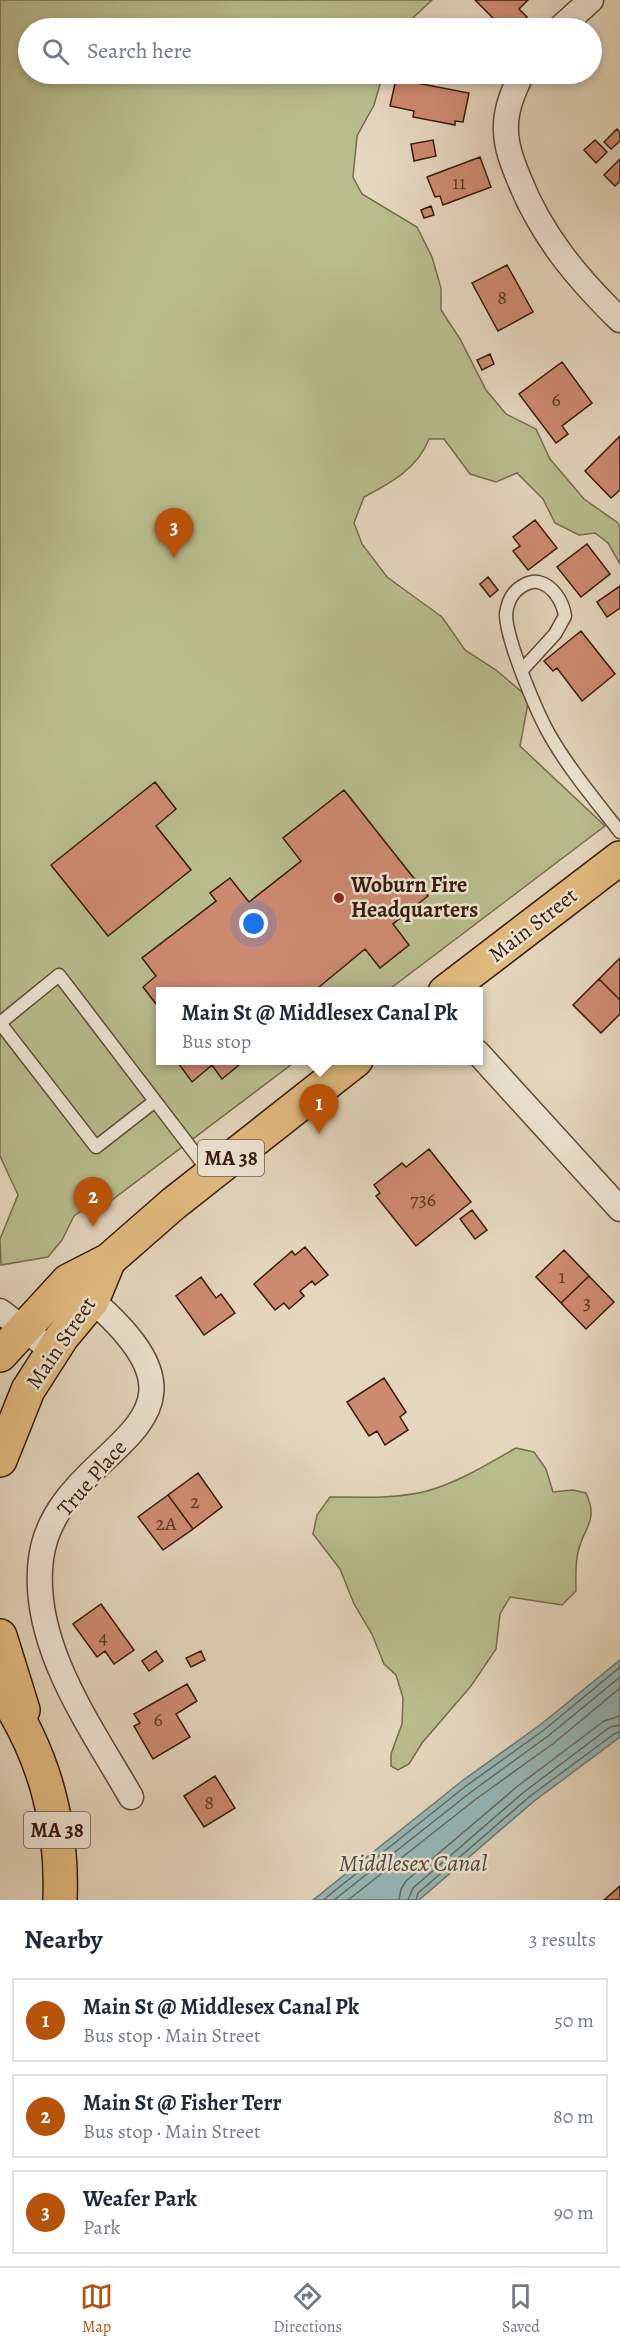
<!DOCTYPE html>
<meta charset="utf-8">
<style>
body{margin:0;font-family:Alegreya,serif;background:#f2f2f3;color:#1f2937}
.you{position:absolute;left:254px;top:924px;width:21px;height:21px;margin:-15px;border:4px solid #fff;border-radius:50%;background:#1a73e8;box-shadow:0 0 0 9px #1a73e833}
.badge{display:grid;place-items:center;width:39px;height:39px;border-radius:50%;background:#b45309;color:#fff;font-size:20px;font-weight:700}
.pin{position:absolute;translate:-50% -50px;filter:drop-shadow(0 2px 3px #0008)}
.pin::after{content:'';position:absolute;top:32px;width:21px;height:18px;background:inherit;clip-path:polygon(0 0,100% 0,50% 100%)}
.popup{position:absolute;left:156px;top:987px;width:327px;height:78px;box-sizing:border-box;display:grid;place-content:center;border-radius:0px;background:#fff;filter:drop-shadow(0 2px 4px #0005);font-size:20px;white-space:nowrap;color:#747a83}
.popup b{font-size:22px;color:#1f2937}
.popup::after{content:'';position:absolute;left:50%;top:100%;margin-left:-12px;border:12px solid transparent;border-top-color:#fff}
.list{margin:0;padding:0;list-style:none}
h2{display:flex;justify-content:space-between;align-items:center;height:78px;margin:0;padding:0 24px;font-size:26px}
h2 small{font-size:20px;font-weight:400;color:#747a83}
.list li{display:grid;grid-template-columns:39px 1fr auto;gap:18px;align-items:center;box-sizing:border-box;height:84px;margin:0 12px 12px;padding:0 12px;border:2px solid #e0e1e3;border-radius:0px}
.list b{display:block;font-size:22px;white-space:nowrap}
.list p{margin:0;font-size:20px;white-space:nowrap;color:#747a83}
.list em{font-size:20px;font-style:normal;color:#747a83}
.icon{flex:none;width:33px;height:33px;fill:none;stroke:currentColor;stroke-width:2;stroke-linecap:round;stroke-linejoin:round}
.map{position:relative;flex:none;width:620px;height:1900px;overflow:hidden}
.search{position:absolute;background:#fff;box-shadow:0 3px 9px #0003;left:18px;right:18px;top:18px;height:66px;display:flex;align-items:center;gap:15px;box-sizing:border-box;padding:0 21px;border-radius:33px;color:#747a83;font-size:22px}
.sheet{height:366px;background:#fff}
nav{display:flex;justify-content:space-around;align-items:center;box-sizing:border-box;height:84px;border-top:2px solid #e0e1e3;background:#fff;font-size:16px;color:#747a83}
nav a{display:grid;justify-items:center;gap:3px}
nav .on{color:#b45309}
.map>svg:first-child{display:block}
.green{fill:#b9bd8e;stroke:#786c4c;stroke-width:1.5}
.water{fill:#97b8b8;stroke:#707972;stroke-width:1.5}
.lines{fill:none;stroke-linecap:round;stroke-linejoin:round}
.shore{stroke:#666a60;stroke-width:1.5}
.building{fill:#ce8a70;stroke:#361b09;stroke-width:1.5}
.service-casing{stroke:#624a36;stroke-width:15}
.minor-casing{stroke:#624a36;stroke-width:27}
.primary-casing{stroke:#361b09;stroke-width:36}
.service{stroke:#eee5d5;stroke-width:12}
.minor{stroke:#eee5d5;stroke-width:24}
.primary{stroke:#e2bc7f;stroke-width:33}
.poi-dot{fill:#8f2418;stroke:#eee5d5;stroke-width:2}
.labels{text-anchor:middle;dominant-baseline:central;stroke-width:5;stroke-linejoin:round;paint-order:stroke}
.number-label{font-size:20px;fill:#5c3723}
.shield{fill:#eee5d5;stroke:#6d5846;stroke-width:1.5}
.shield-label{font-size:21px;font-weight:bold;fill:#361b09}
.poi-label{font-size:22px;font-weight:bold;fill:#361b09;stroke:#eee5d5;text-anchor:start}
.street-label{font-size:22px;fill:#361b09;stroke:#eee5d5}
.water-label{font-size:24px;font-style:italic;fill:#534a3e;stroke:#eee5d5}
</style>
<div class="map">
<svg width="620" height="1900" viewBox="0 0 620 1900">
<rect width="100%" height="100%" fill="#e5d7be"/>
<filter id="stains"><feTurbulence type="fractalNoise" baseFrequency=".00333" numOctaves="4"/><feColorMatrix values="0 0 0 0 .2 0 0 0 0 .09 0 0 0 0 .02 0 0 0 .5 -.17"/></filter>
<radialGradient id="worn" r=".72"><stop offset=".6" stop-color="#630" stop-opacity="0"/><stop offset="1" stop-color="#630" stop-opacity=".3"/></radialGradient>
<path class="green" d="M0 0H432L402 28H28V74H383L374 105 357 136 353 177 362 194 417 227 432 257 441 288V310L460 339 486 390 506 414 536 429 550 459 584 499 618 523 620 528V564L608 543 595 533 579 535 555 523 543 499 517 473 496 482 470 474 444 439H429C418 468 391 483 364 497L354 523 362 544 387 577 442 617 465 650 496 670 529 698 520 746 605 826 387 991 160 992V1060L296 1061 100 1209 92 1204 74 1216 62 1240 48 1257 1 1265 0 1239 18 1195 0 1156Z
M516 1448 534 1452 546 1469 553 1492 573 1490 586 1493C599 1522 584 1526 578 1552 575 1564 576 1579 576 1591L562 1605 510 1597 500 1614 496 1649 471 1686 422 1743 409 1764 398 1770 391 1766V1754L402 1724 403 1698 396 1675 384 1664 372 1634 354 1604 340 1569 313 1534 317 1515 330 1497C361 1497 397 1499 427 1491 459 1482 488 1464 516 1448Z"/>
<path class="water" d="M620 1660V1737L533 1802 419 1900H313L462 1781 540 1725Z"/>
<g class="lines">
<path class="shore" d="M323 1900 466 1786 544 1730 620 1667
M334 1900 471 1792 548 1736 620 1677
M348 1900 476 1799 554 1743 620 1688
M399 1900 401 1889 406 1881 519 1785 604 1721 620 1716
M408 1900 413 1888 524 1792 610 1727 620 1725
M416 1900 418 1893 529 1797 614 1734 620 1732"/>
</g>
<path class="building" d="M475 0H528L519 9 527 17 515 28H503Z
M396 79 469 93 463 122 455 121V125L413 117 414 111 390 106Z
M617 129 620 132V141L611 149 604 142Z
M433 140 436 156 414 161 411 144Z
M595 140 607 152 596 163 584 150Z
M480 157 491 187 443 205 440 196 435 197 427 177Z
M620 159V181L615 186 604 175Z
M431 206 434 215 424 218 421 210Z
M507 265 533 312 498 331 472 283Z
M490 354 494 364 482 370 477 360Z
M562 362 592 403 562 426 568 434 556 443 519 394Z
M620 436V490L611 498 585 471Z
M535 520 557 548 528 570 513 551 520 546 513 537Z
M587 544 610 574 581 597 557 567Z
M488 577 498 590 490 597 480 584Z
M620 586V608L607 617 597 602Z
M581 631 615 674 582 701 557 668 553 671 544 661Z
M155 782 176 809 156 826 191 870 108 936 51 865Z
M344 790 428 896 393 924 409 945 380 968 365 949 313 992H160V1009L143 987 156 976 142 958 216 901 210 893 230 878 249 902 301 861 283 838Z
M620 958V1000L599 979Z
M599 979 620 1000V1014L601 1033 573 1005Z
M176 1060H245L222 1079 212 1065 192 1082Z
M429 1149 471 1202 416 1246 376 1196 380 1193 374 1185 402 1163 406 1167Z
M472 1210 487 1230 475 1239 460 1219Z
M305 1247 328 1275 315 1285 312 1281 300 1291 304 1296 289 1309 284 1303 275 1310 254 1284 292 1251 295 1255Z
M564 1250 589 1276 561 1303 536 1277Z
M589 1276 614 1302 586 1329 561 1303Z
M201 1277 216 1298 221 1294 235 1313 204 1335 176 1296Z
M384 1378 406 1412 400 1417 408 1430 385 1445 377 1431 369 1436 347 1402Z
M198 1473 222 1507 193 1529 168 1495Z
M168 1495 193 1529 163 1550 138 1517Z
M101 1604 134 1650 114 1664 105 1651 97 1657 73 1624Z
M156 1651 163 1661 149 1671 142 1661Z
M201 1651 205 1660 191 1667 186 1658Z
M187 1684 197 1701 176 1714 190 1737 153 1759 134 1726 140 1723 134 1714Z
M215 1776 235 1808 204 1827 184 1796Z
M620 1886V1900H604Z"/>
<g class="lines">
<defs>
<path id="service" d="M523 669 555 634 565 616C563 602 553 585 538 582 530 580 519 587 514 593 509 599 507 606 506 614 506 640 538 716 552 739 571 772 597 802 620 832
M155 1101 96 1147 0 1023 59 975 191 1148 210 1173"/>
<path id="minor" d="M560 28 591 0
M522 74C513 91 505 110 506 130 506 147 513 164 519 179 541 235 577 278 620 320
M478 1053 620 1209
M81 1291C254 1432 56 1438 41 1559 30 1644 91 1727 131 1797
M0 1311 53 1351"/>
<path id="primary" d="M445 992 620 858
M0 1355 68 1281 109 1260 173 1204 356 1060
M0 1460 28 1390 62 1337 92 1301 109 1260
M0 1636 23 1710
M0 1688C44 1753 63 1822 60 1900"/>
</defs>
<use href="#service" class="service-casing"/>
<use href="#minor" class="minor-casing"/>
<use href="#primary" class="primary-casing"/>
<use href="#service" class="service"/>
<use href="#minor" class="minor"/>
<use href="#primary" class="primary"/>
</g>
<circle class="poi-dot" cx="339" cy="898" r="6"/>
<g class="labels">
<g class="number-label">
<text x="459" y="182">11</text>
<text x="502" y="297">8</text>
<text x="556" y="399">6</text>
<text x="423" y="1199">736</text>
<text x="562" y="1276">1</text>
<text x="587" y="1302">3</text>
<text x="195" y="1501">2</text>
<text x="166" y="1523">2A</text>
<text x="103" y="1637">4</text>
<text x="158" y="1719">6</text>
<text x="209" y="1802">8</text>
</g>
<g class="shield">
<rect x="198" y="1140" width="66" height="36" rx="4.5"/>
<rect x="24" y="1812" width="66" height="36" rx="4.5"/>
</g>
<g class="shield-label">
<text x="231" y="1158">MA 38</text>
<text x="57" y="1830">MA 38</text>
</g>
<g class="poi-label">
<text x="351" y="885">Woburn Fire<tspan x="351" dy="25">Headquarters</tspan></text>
</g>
<g class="street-label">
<text transform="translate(533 925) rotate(-38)">Main Street</text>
<text transform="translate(61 1343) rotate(-56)">Main Street</text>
<text transform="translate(92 1478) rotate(-49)">True Place</text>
</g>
<g class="water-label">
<text x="413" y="1863">Middlesex Canal</text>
</g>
</g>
<rect width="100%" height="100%" filter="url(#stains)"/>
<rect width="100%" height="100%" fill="url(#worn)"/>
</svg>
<div class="you"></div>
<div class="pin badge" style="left:319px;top:1134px">1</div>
<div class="popup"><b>Main St @ Middlesex Canal Pk</b>Bus stop</div>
<div class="pin badge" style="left:93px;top:1227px">2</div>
<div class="pin badge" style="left:174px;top:558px">3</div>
<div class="search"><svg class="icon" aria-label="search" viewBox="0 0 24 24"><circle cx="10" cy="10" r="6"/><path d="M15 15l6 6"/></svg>Search here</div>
</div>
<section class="sheet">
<h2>Nearby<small>3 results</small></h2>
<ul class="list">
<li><span class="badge">1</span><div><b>Main St @ Middlesex Canal Pk</b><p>Bus stop · Main Street</p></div><em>50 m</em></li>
<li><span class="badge">2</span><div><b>Main St @ Fisher Terr</b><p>Bus stop · Main Street</p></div><em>80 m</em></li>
<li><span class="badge">3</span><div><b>Weafer Park</b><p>Park</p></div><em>90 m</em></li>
</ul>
</section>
<nav>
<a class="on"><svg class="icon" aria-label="map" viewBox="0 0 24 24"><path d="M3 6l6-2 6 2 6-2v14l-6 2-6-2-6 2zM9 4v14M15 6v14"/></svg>Map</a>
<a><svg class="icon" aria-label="directions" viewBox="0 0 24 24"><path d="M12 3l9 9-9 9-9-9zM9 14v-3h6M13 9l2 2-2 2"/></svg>Directions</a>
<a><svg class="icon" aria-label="saved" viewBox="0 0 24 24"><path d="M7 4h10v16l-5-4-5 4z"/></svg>Saved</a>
</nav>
